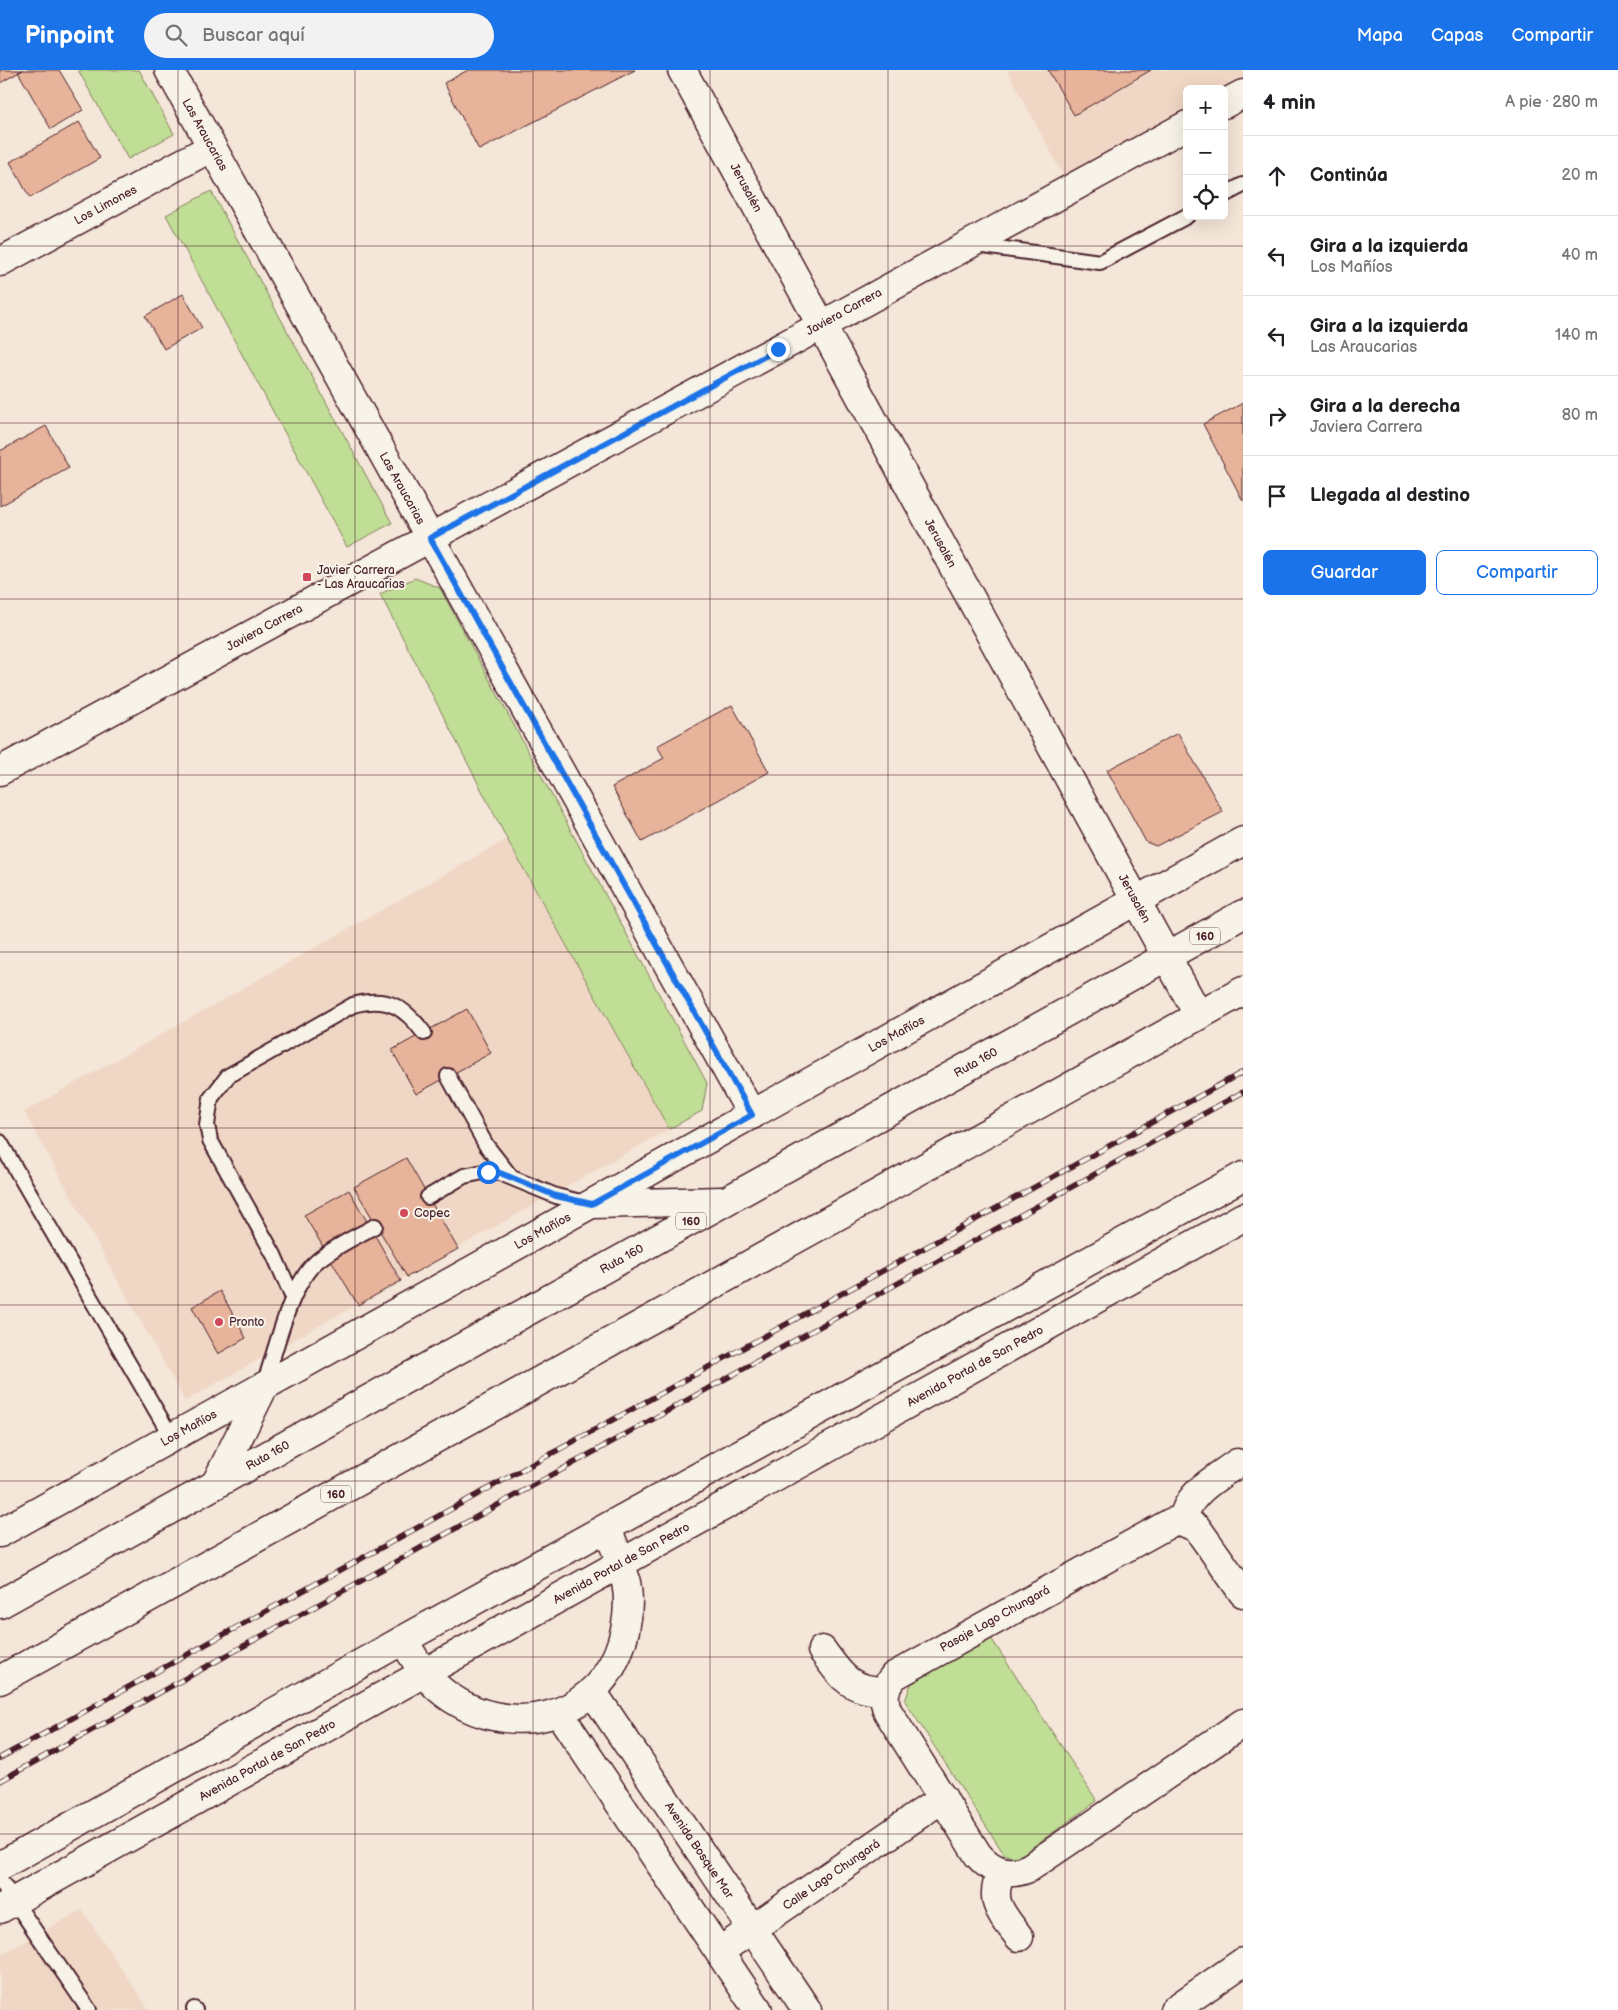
<!DOCTYPE html>
<html lang="es">
<meta charset="utf-8">
<style>
body{margin:0;font-family:"Balsamiq Sans",sans-serif;background:#f2f2f2;color:#202124}
.controls{position:absolute;right:15px;top:15px;display:grid;overflow:hidden;border-radius:8px;box-shadow:0 5px 20px #0002}
.controls button{width:45px;height:45px;display:grid;place-items:center;padding:0;border:0;border-bottom:1px solid #e0e0e0;background:#fff;color:#202124;font:25px sans-serif}
.stop{position:absolute;width:15px;height:15px;margin:-11px;border:4px solid #1a73e8;border-radius:50%;background:#fff}
.stop.end{background:#1a73e8;border-color:#fff;box-shadow:0 1px 5px #0008}
.list{margin:0;padding:0;list-style:none}
h2{display:flex;justify-content:space-between;align-items:center;height:65px;margin:0;padding:0 20px;font-size:21px}
h2 small{font-size:16px;font-weight:400;color:#757577}
.list li{display:grid;grid-template-columns:32px 1fr auto;gap:15px;align-items:center;box-sizing:border-box;height:80px;padding:0 20px;border-top:1px solid #e0e0e0}
.list b{display:block;font-size:19px;white-space:nowrap}
.list p{margin:0;font-size:16px;white-space:nowrap;color:#757577}
.list em{font-size:16px;font-style:normal;color:#757577}
.actions{display:flex;gap:10px;padding:15px 20px}
.actions a{flex:1;padding:11px 0;border:1px solid #1a73e8;border-radius:8px;text-align:center;font-size:18px;color:#1a73e8}
.actions .main{background:#1a73e8;color:#fff}
.icon{flex:none;width:28px;height:28px;fill:none;stroke:currentColor;stroke-width:2;stroke-linecap:round;stroke-linejoin:round}
.map{position:relative;flex:none;width:1243px;height:1940px;overflow:hidden}
header{display:flex;align-items:center;gap:30px;box-sizing:border-box;height:70px;padding:0 25px;background:#1a73e8;color:#fff}
header strong{font-size:24px}
nav{display:flex;gap:28px;margin-inline-start:auto;font-size:18px}
.search{width:350px;height:45px;background:#f2f2f2;display:flex;align-items:center;gap:12px;box-sizing:border-box;padding:0 18px;border-radius:28px;color:#757577;font-size:19px}
main{display:flex}
aside{flex:1;background:#fff}
.map>svg:first-child{display:block}
.built{fill:#f0d7c5}
.green{fill:#c0de95;stroke:#857e60}
.building{fill:#e7b39a;stroke:#4a1f2b}
.lines{fill:none;stroke-linecap:round;stroke-linejoin:round}
.service-casing{stroke:#4a1f2b;stroke-width:18}
.minor-casing{stroke:#4a1f2b;stroke-width:31}
.tertiary-casing{stroke:#4a1f2b;stroke-width:31}
.trunk-casing{stroke:#4a1f2b;stroke-width:31}
.service{stroke:#f7f3e8;stroke-width:14}
.minor{stroke:#f7f3e8;stroke-width:28}
.tertiary{stroke:#f7f3e8;stroke-width:28}
.trunk{stroke:#f7f3e8;stroke-width:28}
.rail-casing{stroke:#4a1f2b;stroke-width:5.5}
.rail{stroke:#f7f3e8;stroke-width:4;stroke-dasharray:11;stroke-linecap:butt}
.route{stroke:#1a73e8;stroke-width:6}
.grid{fill:none;stroke:#4a1f2b;stroke-width:1;stroke-opacity:0.55}
.poi-dot{fill:#d1495b;stroke:#f7f3e8;stroke-width:2}
.labels{text-anchor:middle;dominant-baseline:central;stroke-width:4;stroke-linejoin:round;paint-order:stroke}
.shield{fill:#f7f3e8;stroke:#7e5f64;stroke-width:1}
.shield-label{font-size:11px;font-weight:bold;fill:#4a1f2b}
.street-label{font-size:12px;fill:#4a1f2b;stroke:#f7f3e8}
.poi-label{font-size:12px;fill:#4a1f2b;stroke:#f7f3e8;text-anchor:start}
</style>
<header>
<strong>Pinpoint</strong>
<div class="search"><svg class="icon" aria-label="search" viewBox="0 0 24 24"><circle cx="10" cy="10" r="6"/><path d="M15 15l6 6"/></svg>Buscar aquí</div>
<nav><a>Mapa</a><a>Capas</a><a>Compartir</a></nav>
</header>
<main>
<div class="map">
<svg width="1243" height="1940" viewBox="0 0 1243 1940">
<rect width="100%" height="100%" fill="#f4e6d8"/>
<filter id="ink" filterUnits="userSpaceOnUse"><feTurbulence type="fractalNoise" baseFrequency=".02" numOctaves="2"/><feDisplacementMap in="SourceGraphic" scale="10" xChannelSelector="R" yChannelSelector="G"/><feConvolveMatrix kernelMatrix="1 2 1 2 8 2 1 2 1" color-interpolation-filters="sRGB"/></filter>
<g filter="url(#ink)">
<path class="built" d="M1007 0H1243V8L1224 19H1187V39L1064 107Z
M507 769 669 1059 185 1331 24 1042Z
M82 1840 149 1940H0V1885Z"/>
<path class="green" d="M78 0H139L174 64 128 89Z
M211 121 392 453 347 477 166 145Z
M415 508 440 518 707 1013 702 1041 669 1059 507 769 380 524Z
M991 1568 1097 1731 1016 1789 1004 1784 905 1631 911 1614Z"/>
<path class="building" d="M0 0H23L0 13Z
M23 0H59L83 40 51 59 18 2Z
M468 0H635L479 80 444 13Z
M1048 0H1151L1074 45Z
M79 52 100 88 30 128 10 92Z
M183 224 202 258 164 279 145 246Z
M1243 333V431L1203 354Z
M46 356 69 398 0 436V381Z
M732 635 769 702 642 772 612 717 664 688 657 676Z
M1178 663 1223 742 1156 776 1146 772 1107 700Z
M467 939 491 983 416 1024 392 980Z
M406 1088 458 1179 407 1207 354 1117Z
M349 1120 401 1211 358 1235 304 1145Z
M220 1221 246 1268 218 1284 192 1237Z"/>
<g class="lines">
<defs>
<path id="service" d="M1224 125 1243 115
M976 175 1100 192 1187 146
M448 1006 486 1075 511 1107
M0 1072 172 1368
M428 1127 464 1106 488 1101 500 1103 556 1126 589 1134
M293 1228 274 1185 210 1070 207 1055 211 1028 228 1006 353 935C387 926 404 936 424 963
M264 1315C276 1280 290 1215 316 1192 333 1177 356 1167 375 1156
M0 1810 89 1940
M194 1939 195 1940"/>
<g id="minor">
<path id="s1" d="M169 0 752 1045"/>
<path d="M1224 34 1243 24"/>
<path id="s2" d="M0 192 212 77"/>
<path d="M822 255 1187 55"/>
<path d="M1183 1452C1186 1423 1216 1409 1237 1393"/>
<path d="M1243 1523 1197 1458 1183 1452H1172L894 1606C884 1618 882 1628 888 1642L978 1785C992 1801 1008 1807 1029 1798L1243 1653"/>
<path d="M403 1570C412 1584 420 1599 431 1611 447 1628 470 1641 493 1646 570 1662 627 1609 628 1532 628 1506 617 1482 607 1459"/>
<path d="M822 1580C841 1606 850 1621 885 1621"/>
<path id="s3" d="M592 1621 807 1940"/>
<path d="M559 1643 758 1940"/>
<path d="M1002 1802C987 1831 1002 1844 1019 1867"/>
<path id="s4" d="M720 1881 943 1728"/>
<path d="M1174 1940 1243 1892"/>
</g>
<g id="tertiary">
<path id="s5" d="M682 0 1199 946"/>
<path id="s6" d="M0 701 822 255"/>
<path id="s7" d="M0 1463 1243 771"/>
<path d="M0 1796 403 1570 1243 1106"/>
<path id="s8" d="M0 1839 1243 1147"/>
</g>
<g id="trunk">
<path d="M592 1134 724 1131"/>
<path d="M215 1415 263 1318"/>
<path id="s9" d="M0 1534 1243 844"/>
<path d="M0 1610 1243 921"/>
</g>
</defs>
<use href="#service" class="service-casing"/>
<use href="#minor" class="minor-casing"/>
<use href="#tertiary" class="tertiary-casing"/>
<use href="#trunk" class="trunk-casing"/>
<use href="#service" class="service"/>
<use href="#minor" class="minor"/>
<use href="#tertiary" class="tertiary"/>
<use href="#trunk" class="trunk"/>
<defs>
<path id="rail" d="M0 1688 1243 1002
M0 1711 1243 1022"/>
</defs>
<use href="#rail" class="rail-casing"/>
<use href="#rail" class="rail"/>
</g>
</g>
<g class="lines" filter="url(#ink)">
<path class="route" d="M488 1102 500 1103 556 1126 592 1134 752 1045 430 468 778 279"/>
</g>
<path class="grid" d="M178 0V1940M355 0V1940M533 0V1940M710 0V1940M888 0V1940M1065 0V1940M0 176H1243M0 353H1243M0 529H1243M0 705H1243M0 882H1243M0 1058H1243M0 1235H1243M0 1411H1243M0 1587H1243M0 1764H1243"/>
<g class="poi-dot">
<rect x="302" y="502" width="10" height="10" rx="2.5"/>
<circle cx="404" cy="1143" r="5"/>
<circle cx="219" cy="1252" r="5"/>
</g>
<g class="labels">
<g class="shield">
<rect x="1190" y="857.5" width="30" height="17" rx="4"/>
<rect x="676" y="1142.5" width="30" height="17" rx="4"/>
<rect x="321" y="1415.5" width="30" height="17" rx="4"/>
</g>
<g class="shield-label">
<text x="1205" y="866">160</text>
<text x="691" y="1151">160</text>
<text x="336" y="1424">160</text>
</g>
<g class="street-label">
<text stroke="none"><textPath href="#s1" startOffset="74">Las Araucarias</textPath></text>
<text stroke="none"><textPath href="#s5" startOffset="134">Jerusalén</textPath></text>
<text stroke="none"><textPath href="#s2" startOffset="120">Los Limones</textPath></text>
<text transform="translate(844 242) rotate(-29)">Javiera Carrera</text>
<text stroke="none"><textPath href="#s1" startOffset="479">Las Araucarias</textPath></text>
<text stroke="none"><textPath href="#s5" startOffset="539">Jerusalén</textPath></text>
<text stroke="none"><textPath href="#s6" startOffset="301">Javiera Carrera</textPath></text>
<text stroke="none"><textPath href="#s5" startOffset="944">Jerusalén</textPath></text>
<text stroke="none"><textPath href="#s7" startOffset="1026">Los Mañíos</textPath></text>
<text stroke="none"><textPath href="#s9" startOffset="1116">Ruta 160</textPath></text>
<text stroke="none"><textPath href="#s7" startOffset="621">Los Mañíos</textPath></text>
<text stroke="none"><textPath href="#s9" startOffset="711">Ruta 160</textPath></text>
<text stroke="none"><textPath href="#s8" startOffset="1116">Avenida Portal de San Pedro</textPath></text>
<text stroke="none"><textPath href="#s7" startOffset="216">Los Mañíos</textPath></text>
<text stroke="none"><textPath href="#s9" startOffset="306">Ruta 160</textPath></text>
<text stroke="none"><textPath href="#s8" startOffset="711">Avenida Portal de San Pedro</textPath></text>
<text transform="translate(995 1549) rotate(-29)">Pasaje Lago Chungará</text>
<text stroke="none"><textPath href="#s8" startOffset="306">Avenida Portal de San Pedro</textPath></text>
<text stroke="none"><textPath href="#s3" startOffset="192">Avenida Bosque Mar</textPath></text>
<text stroke="none"><textPath href="#s4" startOffset="135">Calle Lago Chungará</textPath></text>
</g>
<g class="poi-label">
<text x="317" y="500">Javier Carrera<tspan x="317" dy="14">- Las Araucarias</tspan></text>
<text x="414" y="1143">Copec</text>
<text x="229" y="1252">Pronto</text>
</g>
</g>
</svg>
<div class="controls">
<button>+</button>
<button>−</button>
<button><svg class="icon" aria-label="locate" viewBox="0 0 24 24"><circle cx="12" cy="12" r="6"/><path d="M12 2v4M12 18v4M2 12h4M18 12h4"/></svg></button>
</div>
<div class="stop" style="left:488px;top:1102px"></div>
<div class="stop end" style="left:778px;top:279px"></div>
</div>
<aside>
<h2>4 min<small>A pie · 280 m</small></h2>
<ul class="list">
<li><svg class="icon" aria-label="ahead" viewBox="0 0 24 24"><path d="M12 20V5M6 11l6-6 6 6"/></svg><div><b>Continúa</b></div><em>20 m</em></li>
<li><svg class="icon" aria-label="left" viewBox="0 0 24 24"><path d="M17 20v-9H6M10 6l-5 5 5 5"/></svg><div><b>Gira a la izquierda</b><p>Los Mañíos</p></div><em>40 m</em></li>
<li><svg class="icon" aria-label="left" viewBox="0 0 24 24"><path d="M17 20v-9H6M10 6l-5 5 5 5"/></svg><div><b>Gira a la izquierda</b><p>Las Araucarias</p></div><em>140 m</em></li>
<li><svg class="icon" aria-label="right" viewBox="0 0 24 24"><path d="M7 20v-9h11M14 6l5 5-5 5"/></svg><div><b>Gira a la derecha</b><p>Javiera Carrera</p></div><em>80 m</em></li>
<li><svg class="icon" aria-label="arrive" viewBox="0 0 24 24"><path d="M6 21V4h12l-3 4 3 4H6"/></svg><div><b>Llegada al destino</b></div></li>
</ul>
<div class="actions"><a class="main">Guardar</a><a>Compartir</a></div>
</aside>
</main>
